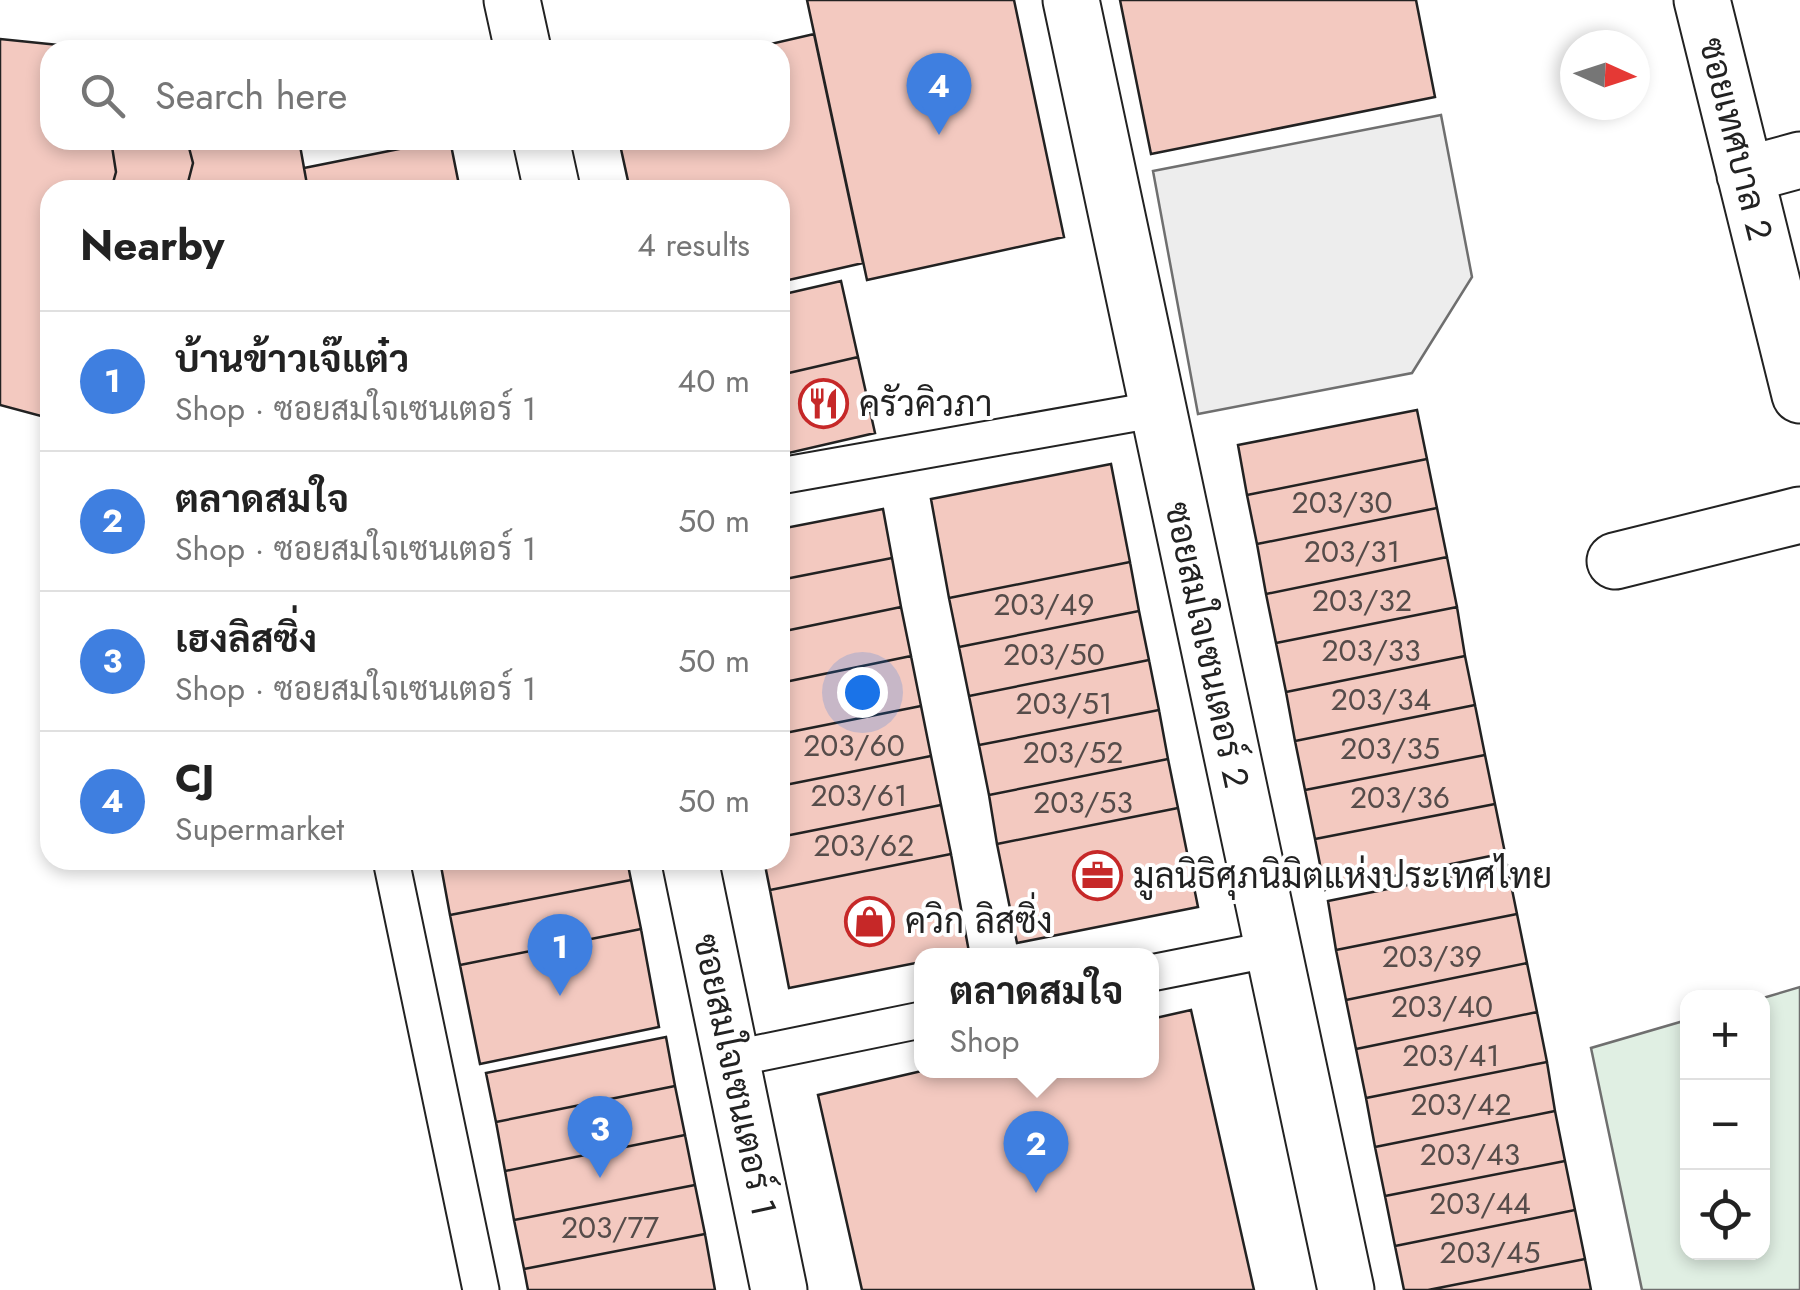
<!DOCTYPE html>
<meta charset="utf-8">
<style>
body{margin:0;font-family:Jost,Sarabun,sans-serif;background:#f2f2f2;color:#222}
.controls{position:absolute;right:30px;bottom:30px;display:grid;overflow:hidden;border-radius:20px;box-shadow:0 5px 15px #0003}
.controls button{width:90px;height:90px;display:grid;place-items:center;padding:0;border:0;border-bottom:2px solid #e0e0e0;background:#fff;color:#222;font:50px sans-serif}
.compass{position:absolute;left:1560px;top:30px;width:90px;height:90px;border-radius:50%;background:#fff;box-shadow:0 5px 15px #0003;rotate:93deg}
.you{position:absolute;left:862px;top:692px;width:35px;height:35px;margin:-25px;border:8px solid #fff;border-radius:50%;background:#1a73e8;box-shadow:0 0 0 15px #1a73e833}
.badge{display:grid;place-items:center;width:65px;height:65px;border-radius:50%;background:#db2777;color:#fff;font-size:32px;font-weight:700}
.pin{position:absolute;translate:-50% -82px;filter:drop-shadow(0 2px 5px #0008)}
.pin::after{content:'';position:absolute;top:52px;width:35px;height:30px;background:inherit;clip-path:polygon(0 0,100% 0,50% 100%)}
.popup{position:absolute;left:914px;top:948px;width:245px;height:130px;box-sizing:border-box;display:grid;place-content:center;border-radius:20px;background:#fff;filter:drop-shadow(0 2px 8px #0005);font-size:32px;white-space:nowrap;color:#767676}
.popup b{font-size:38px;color:#222}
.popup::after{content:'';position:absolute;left:50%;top:100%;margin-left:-20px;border:20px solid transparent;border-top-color:#fff}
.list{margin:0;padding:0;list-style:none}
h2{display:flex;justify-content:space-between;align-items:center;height:130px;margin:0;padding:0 40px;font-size:42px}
h2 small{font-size:32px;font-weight:400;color:#767676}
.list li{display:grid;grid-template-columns:65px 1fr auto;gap:30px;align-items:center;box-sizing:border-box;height:140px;padding:0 40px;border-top:2px solid #e0e0e0}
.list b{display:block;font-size:38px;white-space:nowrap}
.list p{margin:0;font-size:32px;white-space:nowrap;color:#767676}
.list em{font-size:32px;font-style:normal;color:#767676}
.icon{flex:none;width:55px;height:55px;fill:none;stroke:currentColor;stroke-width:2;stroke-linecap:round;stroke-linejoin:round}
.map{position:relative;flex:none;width:1800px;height:1290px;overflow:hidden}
.search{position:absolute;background:#fff;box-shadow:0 5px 15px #0003;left:40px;top:40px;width:750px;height:110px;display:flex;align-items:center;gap:25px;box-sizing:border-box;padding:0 35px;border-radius:30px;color:#767676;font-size:38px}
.panel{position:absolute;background:#fff;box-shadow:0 5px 15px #0003;left:40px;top:180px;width:750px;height:690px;border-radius:30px}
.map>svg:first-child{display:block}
.green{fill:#e0efe3;stroke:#6f6f6f;stroke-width:2.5}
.parking{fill:#ededed;stroke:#6f6f6f;stroke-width:2.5}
.building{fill:#f3c9c0;stroke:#222;stroke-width:2.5}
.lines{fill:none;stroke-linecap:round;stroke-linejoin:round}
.lane-casing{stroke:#222;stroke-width:39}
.street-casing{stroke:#222;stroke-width:59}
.lane{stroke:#fff;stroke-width:35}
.street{stroke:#fff;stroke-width:55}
.labels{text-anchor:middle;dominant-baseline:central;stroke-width:8;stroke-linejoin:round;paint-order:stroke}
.number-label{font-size:30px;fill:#564c4a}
.street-label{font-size:35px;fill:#222;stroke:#fff}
.poi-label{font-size:35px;fill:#222;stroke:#fff;text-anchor:start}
</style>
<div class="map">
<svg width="1800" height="1290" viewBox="0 0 1800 1290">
<rect width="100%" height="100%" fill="#fff"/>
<path class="green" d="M1800 987V1290H1642L1591 1048 1687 1020 1688 1252H1762L1763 998Z"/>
<path class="parking" d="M1441 115 1472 277 1412 373 1198 414 1153 171Z"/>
<path class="building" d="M807 0H1014L1064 237 867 280Z
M1120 0H1416L1435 97 1151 154Z
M814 34 863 263 780 282V190H630L619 140H780V50H745Z
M0 39 98 49 50 50V140H111L116 172 111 190H50V386L41 416 0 405Z
M111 140H187L193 163 186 190H111L116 172Z
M187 140H299L308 190H186L193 163Z
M444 140H450L460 190H308L304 168Z
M841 281 858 357 780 375V295Z
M858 357 875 433 780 455V375Z
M1417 410 1427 459 1247 495 1238 445Z
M1427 459 1437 508 1257 544 1247 495Z
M1111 464 1130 562 949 598 931 499Z
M1437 508 1447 557 1266 594 1257 544Z
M883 509 892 558 780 580V529Z
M1447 557 1457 607 1276 643 1266 594Z
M892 558 901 607 780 632V580Z
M1130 562 1139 611 959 647 949 598Z
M901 607 911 656 780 683V632Z
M1457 607 1465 656 1286 692 1276 643Z
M1139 611 1149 660 969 696 959 647Z
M911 656 921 706 780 734V683Z
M1465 656 1475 705 1295 741 1286 692Z
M1149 660 1159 710 979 745 969 696Z
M1475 705 1485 755 1305 790 1295 741Z
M921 706 931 756 780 786V734Z
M1159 710 1168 759 989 795 979 745Z
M1485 755 1495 804 1315 839 1305 790Z
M931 756 941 805 780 837V786Z
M1168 759 1178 808 997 844 989 795Z
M1495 804 1505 853 1325 890 1315 839Z
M941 805 951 854 770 890 764 860H780V837Z
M1178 808 1198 907 1017 943 997 844Z
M951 854 969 952 953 956H921V962L789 988 770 890Z
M472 860H627L631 880 450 915 441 866Z
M1507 865 1517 914 1336 950 1328 901Z
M631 880 641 929 460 965 450 915Z
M1517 914 1527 963 1346 1000 1336 950Z
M641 929 659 1027 480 1064 460 965Z
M1527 963 1537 1012 1356 1049 1346 1000Z
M1191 1010 1254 1290H862L818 1095 926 1070H1151V1019Z
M1537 1012 1547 1062 1366 1098 1356 1049Z
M666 1037 675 1086 496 1122 486 1073Z
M1547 1062 1555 1111 1375 1147 1366 1098Z
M675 1086 685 1135 505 1171 496 1122Z
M1555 1111 1565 1161 1385 1196 1375 1147Z
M685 1135 695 1185 514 1220 505 1171Z
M1565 1161 1575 1210 1395 1246 1385 1196Z
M695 1185 705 1234 524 1269 514 1220Z
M1575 1210 1585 1259 1428 1290H1404L1395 1246Z
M705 1234 715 1290H528L524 1269Z
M1585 1259 1591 1290H1428Z"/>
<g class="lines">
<defs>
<path id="lane" d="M780 476 1158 409
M391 860 481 1290
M1151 973 1272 949
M731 1059 921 1020"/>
<path id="street" d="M512 0 523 50
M1071 0 1346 1290
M1702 0 1800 395
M541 140 552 190
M1745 175 1800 160
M1615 561 1800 515
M690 860 779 1290"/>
</defs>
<use href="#lane" class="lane-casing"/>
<use href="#street" class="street-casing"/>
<use href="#lane" class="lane"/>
<use href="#street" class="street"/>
</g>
<defs>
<symbol id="restaurant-ring" viewBox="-11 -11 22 22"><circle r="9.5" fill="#fff" stroke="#c62828" stroke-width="1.5"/><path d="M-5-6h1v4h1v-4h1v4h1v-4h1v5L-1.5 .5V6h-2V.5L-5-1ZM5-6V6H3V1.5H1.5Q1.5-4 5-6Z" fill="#c62828"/></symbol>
<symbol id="office-ring" viewBox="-11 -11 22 22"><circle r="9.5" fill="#fff" stroke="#c62828" stroke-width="1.5"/><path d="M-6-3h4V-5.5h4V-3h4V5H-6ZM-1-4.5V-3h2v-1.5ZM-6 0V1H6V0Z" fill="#c62828"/></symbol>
<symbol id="shop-ring" viewBox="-11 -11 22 22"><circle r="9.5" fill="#fff" stroke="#c62828" stroke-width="1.5"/><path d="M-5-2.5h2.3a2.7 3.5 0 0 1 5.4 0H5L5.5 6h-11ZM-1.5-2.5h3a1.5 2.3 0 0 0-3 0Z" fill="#c62828"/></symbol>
</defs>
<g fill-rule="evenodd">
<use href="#restaurant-ring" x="796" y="376" width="55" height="55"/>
<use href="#office-ring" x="1070" y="848" width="55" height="55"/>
<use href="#shop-ring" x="842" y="894" width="55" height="55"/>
</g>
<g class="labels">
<g class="number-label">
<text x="1342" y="502">203/30</text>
<text x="1352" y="551">203/31</text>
<text x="1362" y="600">203/32</text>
<text x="1044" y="604">203/49</text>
<text x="1371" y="650">203/33</text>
<text x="1054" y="654">203/50</text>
<text x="1381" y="699">203/34</text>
<text x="1064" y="703">203/51</text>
<text x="854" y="745">203/60</text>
<text x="1390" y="748">203/35</text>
<text x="1073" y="752">203/52</text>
<text x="859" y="795">203/61</text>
<text x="1400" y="797">203/36</text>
<text x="1083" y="802">203/53</text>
<text x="864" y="845">203/62</text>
<text x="1432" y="956">203/39</text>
<text x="1442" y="1006">203/40</text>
<text x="1451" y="1055">203/41</text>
<text x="1461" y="1104">203/42</text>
<text x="1470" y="1154">203/43</text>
<text x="1480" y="1203">203/44</text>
<text x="610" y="1227">203/77</text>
<text x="1490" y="1252">203/45</text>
</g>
<g class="street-label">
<text transform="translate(1736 139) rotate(76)">ซอยเทศบาล 2</text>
<text transform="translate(1207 645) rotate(78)">ซอยสมใจเซนเตอร์ 2</text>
<text transform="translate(735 1075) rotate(78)">ซอยสมใจเซนเตอร์ 1</text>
</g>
<g class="poi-label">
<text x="859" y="404">ครัวคิวภา</text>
<text x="1133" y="876">มูลนิธิศุภนิมิตแห่งประเทศไทย</text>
<text x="905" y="921">ควิก ลิสซิ่ง</text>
</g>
</g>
</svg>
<div class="controls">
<button>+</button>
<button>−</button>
<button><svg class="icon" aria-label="locate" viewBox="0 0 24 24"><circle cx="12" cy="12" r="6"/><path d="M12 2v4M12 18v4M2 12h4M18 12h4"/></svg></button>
</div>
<svg class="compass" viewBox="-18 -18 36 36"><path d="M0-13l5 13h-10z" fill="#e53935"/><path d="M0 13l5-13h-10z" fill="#767676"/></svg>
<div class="you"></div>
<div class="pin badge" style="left:560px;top:996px;background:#3f7fe0">1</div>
<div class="pin badge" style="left:1036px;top:1193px;background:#3f7fe0">2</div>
<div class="popup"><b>ตลาดสมใจ</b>Shop</div>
<div class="pin badge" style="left:600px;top:1178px;background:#3f7fe0">3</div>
<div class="pin badge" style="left:939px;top:135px;background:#3f7fe0">4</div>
<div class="search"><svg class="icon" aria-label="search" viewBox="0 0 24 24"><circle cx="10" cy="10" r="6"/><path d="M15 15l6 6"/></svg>Search here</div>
<section class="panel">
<h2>Nearby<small>4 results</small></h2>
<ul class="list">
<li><span class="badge" style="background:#3f7fe0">1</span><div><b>บ้านข้าวเจ๊แต๋ว</b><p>Shop · ซอยสมใจเซนเตอร์ 1</p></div><em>40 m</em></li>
<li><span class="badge" style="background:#3f7fe0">2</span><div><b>ตลาดสมใจ</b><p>Shop · ซอยสมใจเซนเตอร์ 1</p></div><em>50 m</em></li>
<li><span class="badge" style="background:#3f7fe0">3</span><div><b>เฮงลิสซิ่ง</b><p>Shop · ซอยสมใจเซนเตอร์ 1</p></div><em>50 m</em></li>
<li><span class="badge" style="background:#3f7fe0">4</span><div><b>CJ</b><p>Supermarket</p></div><em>50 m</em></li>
</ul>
</section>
</div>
